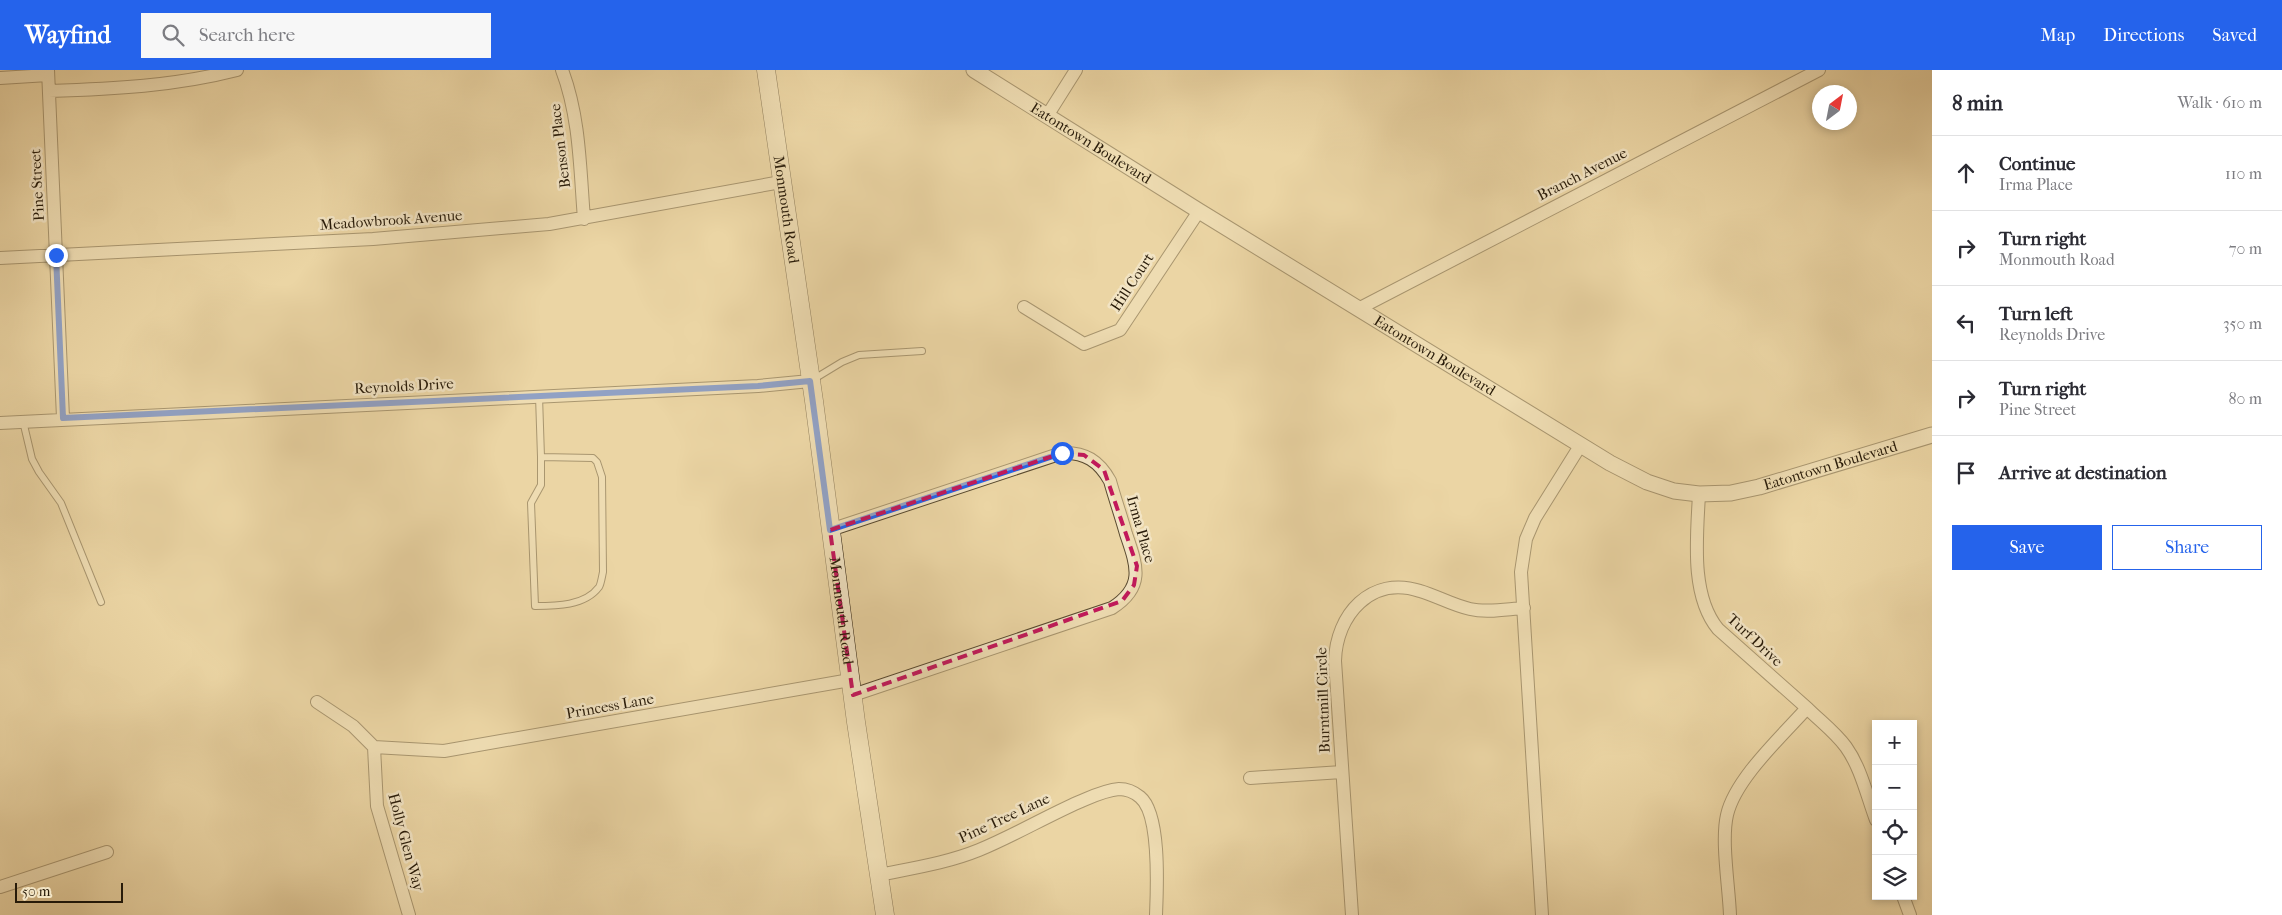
<!DOCTYPE html>
<meta charset="utf-8">
<style>
body{margin:0;font-family:"IM FELL French Canon",serif;background:#f7f7f7;color:#2b2b33}
.controls{position:absolute;right:15px;bottom:15px;display:grid;overflow:hidden;border-radius:0px;box-shadow:0 2px 8px #0003}
.controls button{width:45px;height:45px;display:grid;place-items:center;padding:0;border:0;border-bottom:1px solid #e1e1e2;background:#fff;color:#2b2b33;font:25px sans-serif}
.compass{position:absolute;left:1812px;top:15px;width:45px;height:45px;border-radius:50%;background:#fff;box-shadow:0 2px 8px #0003;rotate:32deg}
.scale{position:absolute;left:15px;bottom:12px;width:108px;box-sizing:border-box;padding-left:5px;border:2px solid #281b09;border-top:0;font-size:14px;line-height:18px;white-space:nowrap;color:#281b09;-webkit-text-stroke:4px #f2e4c4;paint-order:stroke}
.stop{position:absolute;width:15px;height:15px;margin:-11px;border:4px solid #2563eb;border-radius:50%;background:#fff}
.stop.end{background:#2563eb;border-color:#fff;box-shadow:0 1px 5px #0008}
.list{margin:0;padding:0;list-style:none}
h2{display:flex;justify-content:space-between;align-items:center;height:65px;margin:0;padding:0 20px;font-size:21px}
h2 small{font-size:16px;font-weight:400;color:#7c7c81}
.list li{display:grid;grid-template-columns:32px 1fr auto;gap:15px;align-items:center;box-sizing:border-box;height:75px;padding:0 20px;border-top:1px solid #e1e1e2}
.list b{display:block;font-size:19px;white-space:nowrap}
.list p{margin:0;font-size:16px;white-space:nowrap;color:#7c7c81}
.list em{font-size:16px;font-style:normal;color:#7c7c81}
.actions{display:flex;gap:10px;padding:15px 20px}
.actions a{flex:1;padding:11px 0;border:1px solid #2563eb;border-radius:0px;text-align:center;font-size:18px;color:#2563eb}
.actions .main{background:#2563eb;color:#fff}
.icon{flex:none;width:28px;height:28px;fill:none;stroke:currentColor;stroke-width:2;stroke-linecap:round;stroke-linejoin:round}
.map{position:relative;flex:none;width:1932px;height:845px;overflow:hidden}
header{display:flex;align-items:center;gap:30px;box-sizing:border-box;height:70px;padding:0 25px;background:#2563eb;color:#fff}
header strong{font-size:24px}
nav{display:flex;gap:28px;margin-inline-start:auto;font-size:18px}
.search{width:350px;height:45px;background:#f7f7f7;display:flex;align-items:center;gap:12px;box-sizing:border-box;padding:0 18px;border-radius:0px;color:#7c7c81;font-size:19px}
main{display:flex}
aside{flex:1;background:#fff}
.map>svg:first-child{display:block}
.lines{fill:none;stroke-linecap:round;stroke-linejoin:round}
.service-casing{stroke:#594a30;stroke-width:8}
.minor-casing{stroke:#594a30;stroke-width:14}
.tertiary-casing{stroke:#594a30;stroke-width:17}
.secondary-casing{stroke:#281b09;stroke-width:19}
.service{stroke:#f2e4c4;stroke-width:6}
.minor{stroke:#f2e4c4;stroke-width:12}
.tertiary{stroke:#f2e4c4;stroke-width:15}
.secondary{stroke:#f2e4c4;stroke-width:18}
.route{stroke:#2563eb;stroke-width:6}
.marked{fill:none;stroke:#c2185b;stroke-width:4;stroke-dasharray:10 6;stroke-linejoin:round}
.labels{text-anchor:middle;dominant-baseline:central;stroke-width:5;stroke-linejoin:round;paint-order:stroke}
.street-label{font-size:15px;fill:#281b09;stroke:#f2e4c4}
</style>
<header>
<strong>Wayfind</strong>
<div class="search"><svg class="icon" aria-label="search" viewBox="0 0 24 24"><circle cx="10" cy="10" r="6"/><path d="M15 15l6 6"/></svg>Search here</div>
<nav><a>Map</a><a>Directions</a><a>Saved</a></nav>
</header>
<main>
<div class="map">
<svg width="1932" height="845" viewBox="0 0 1932 845">
<rect width="100%" height="100%" fill="#ebd5a4"/>
<filter id="stains"><feTurbulence type="fractalNoise" baseFrequency=".004" numOctaves="4"/><feColorMatrix values="0 0 0 0 .2 0 0 0 0 .09 0 0 0 0 .02 0 0 0 .5 -.17"/></filter>
<radialGradient id="worn" r=".72"><stop offset=".6" stop-color="#630" stop-opacity="0"/><stop offset="1" stop-color="#630" stop-opacity=".3"/></radialGradient>
<g class="lines">
<defs>
<path id="service" d="M814 309 842 292 859 285 922 281
M539 326 541 387 593 388 597 392 602 407 603 502C602 506 601 514 599 517 585 536 556 536 535 536L531 433 541 415V387
M23 351 32 389 39 402 61 433 101 532"/>
<path id="minor" d="M48 0 63 348
M562 0C580 47 580 100 584 149
M0 8 48 5
M49 21C113 19 175 16 237 0
M1047 46 1076 0
M0 188 373 169 549 154 781 112
M1024 237 1084 274 1120 260 1199 141
M1360 238 1819 0
M0 353 758 316 810 311
M1699 424C1697 466 1690 525 1718 559L1807 638
M830 460 1062 383C1085 382 1099 391 1110 411 1115 429 1121 446 1126 464 1137 496 1145 517 1112 538L853 625
M317 632 353 656 374 677
M374 677 444 681 850 610
M374 677 377 736 409 845
M1250 708 1342 702
M879 805C913 798 947 793 979 780 1013 766 1045 747 1079 732 1091 727 1105 720 1119 719 1126 719 1134 722 1140 727 1161 744 1157 819 1156 845
M0 817 107 782
M1903 826 1910 845
M1352 845 1335 591C1336 545 1371 505 1420 521 1437 526 1452 535 1470 539 1487 543 1507 539 1524 538
M1542 845 1521 502 1526 469 1535 448 1580 376
M1730 845C1729 817 1721 771 1727 745 1735 709 1782 666 1807 638 1820 651 1835 662 1846 677 1861 698 1867 726 1876 750"/>
<g id="tertiary">
<path id="s1" d="M974 0 1199 141 1610 393 1647 412 1674 421 1699 424 1731 423 1759 417 1932 365"/>
</g>
<g id="secondary">
<path id="s2" d="M766 0 814 331 856 652 885 845"/>
</g>
</defs>
<use href="#service" class="service-casing"/>
<use href="#minor" class="minor-casing"/>
<use href="#tertiary" class="tertiary-casing"/>
<use href="#secondary" class="secondary-casing"/>
<use href="#service" class="service"/>
<use href="#minor" class="minor"/>
<use href="#tertiary" class="tertiary"/>
<use href="#secondary" class="secondary"/>
</g>
<g class="lines">
<path class="route" d="M56 185 63 348 758 316 810 311 830 460 1062 383"/>
</g>
<path d="M0 0H1932V845H0ZM1062 383 1084 385 1104 400 1137 496 1134 515 1122 531 853 625 830 460Z" fill="#ebd5a4" fill-opacity=".55" fill-rule="evenodd"/>
<path class="marked" d="M1062 383 1084 385 1104 400 1137 496 1134 515 1122 531 853 625 830 460Z"/>
<g class="labels">
<g class="street-label">
<text stroke="none"><textPath href="#s1" startOffset="138">Eatontown Boulevard</textPath></text>
<text transform="translate(560 76) rotate(-97)">Benson Place</text>
<text transform="translate(1582 104) rotate(-27)">Branch Avenue</text>
<text transform="translate(37 115) rotate(-93)">Pine Street</text>
<text stroke="none"><textPath href="#s2" startOffset="141">Monmouth Road</textPath></text>
<text transform="translate(391 150) rotate(-4)">Meadowbrook Avenue</text>
<text transform="translate(1132 212) rotate(-57)">Hill Court</text>
<text stroke="none"><textPath href="#s1" startOffset="542">Eatontown Boulevard</textPath></text>
<text transform="translate(404 316) rotate(-3)">Reynolds Drive</text>
<text stroke="none"><textPath href="#s1" startOffset="978">Eatontown Boulevard</textPath></text>
<text transform="translate(1141 459) rotate(74)">Irma Place</text>
<text stroke="none"><textPath href="#s2" startOffset="546">Monmouth Road</textPath></text>
<text transform="translate(1755 570) rotate(43)">Turf Drive</text>
<text transform="translate(1323 630) rotate(-92)">Burntmill Circle</text>
<text transform="translate(610 636) rotate(-10)">Princess Lane</text>
<text transform="translate(1004 748) rotate(-25)">Pine Tree Lane</text>
<text transform="translate(406 772) rotate(75)">Holly Glen Way</text>
</g>
</g>
<rect width="100%" height="100%" filter="url(#stains)"/>
<rect width="100%" height="100%" fill="url(#worn)"/>
</svg>
<div class="controls">
<button>+</button>
<button>−</button>
<button><svg class="icon" aria-label="locate" viewBox="0 0 24 24"><circle cx="12" cy="12" r="6"/><path d="M12 2v4M12 18v4M2 12h4M18 12h4"/></svg></button>
<button><svg class="icon" aria-label="layers" viewBox="0 0 24 24"><path d="M12 4l9 5-9 5-9-5zM3 14l9 5 9-5"/></svg></button>
</div>
<svg class="compass" viewBox="-18 -18 36 36"><path d="M0-13l5 13h-10z" fill="#e53935"/><path d="M0 13l5-13h-10z" fill="#7c7c81"/></svg>
<div class="scale">50 m</div>
<div class="stop" style="left:1062px;top:383px"></div>
<div class="stop end" style="left:56px;top:185px"></div>
</div>
<aside>
<h2>8 min<small>Walk · 610 m</small></h2>
<ul class="list">
<li><svg class="icon" aria-label="ahead" viewBox="0 0 24 24"><path d="M12 20V5M6 11l6-6 6 6"/></svg><div><b>Continue</b><p>Irma Place</p></div><em>110 m</em></li>
<li><svg class="icon" aria-label="right" viewBox="0 0 24 24"><path d="M7 20v-9h11M14 6l5 5-5 5"/></svg><div><b>Turn right</b><p>Monmouth Road</p></div><em>70 m</em></li>
<li><svg class="icon" aria-label="left" viewBox="0 0 24 24"><path d="M17 20v-9H6M10 6l-5 5 5 5"/></svg><div><b>Turn left</b><p>Reynolds Drive</p></div><em>350 m</em></li>
<li><svg class="icon" aria-label="right" viewBox="0 0 24 24"><path d="M7 20v-9h11M14 6l5 5-5 5"/></svg><div><b>Turn right</b><p>Pine Street</p></div><em>80 m</em></li>
<li><svg class="icon" aria-label="arrive" viewBox="0 0 24 24"><path d="M6 21V4h12l-3 4 3 4H6"/></svg><div><b>Arrive at destination</b></div></li>
</ul>
<div class="actions"><a class="main">Save</a><a>Share</a></div>
</aside>
</main>
